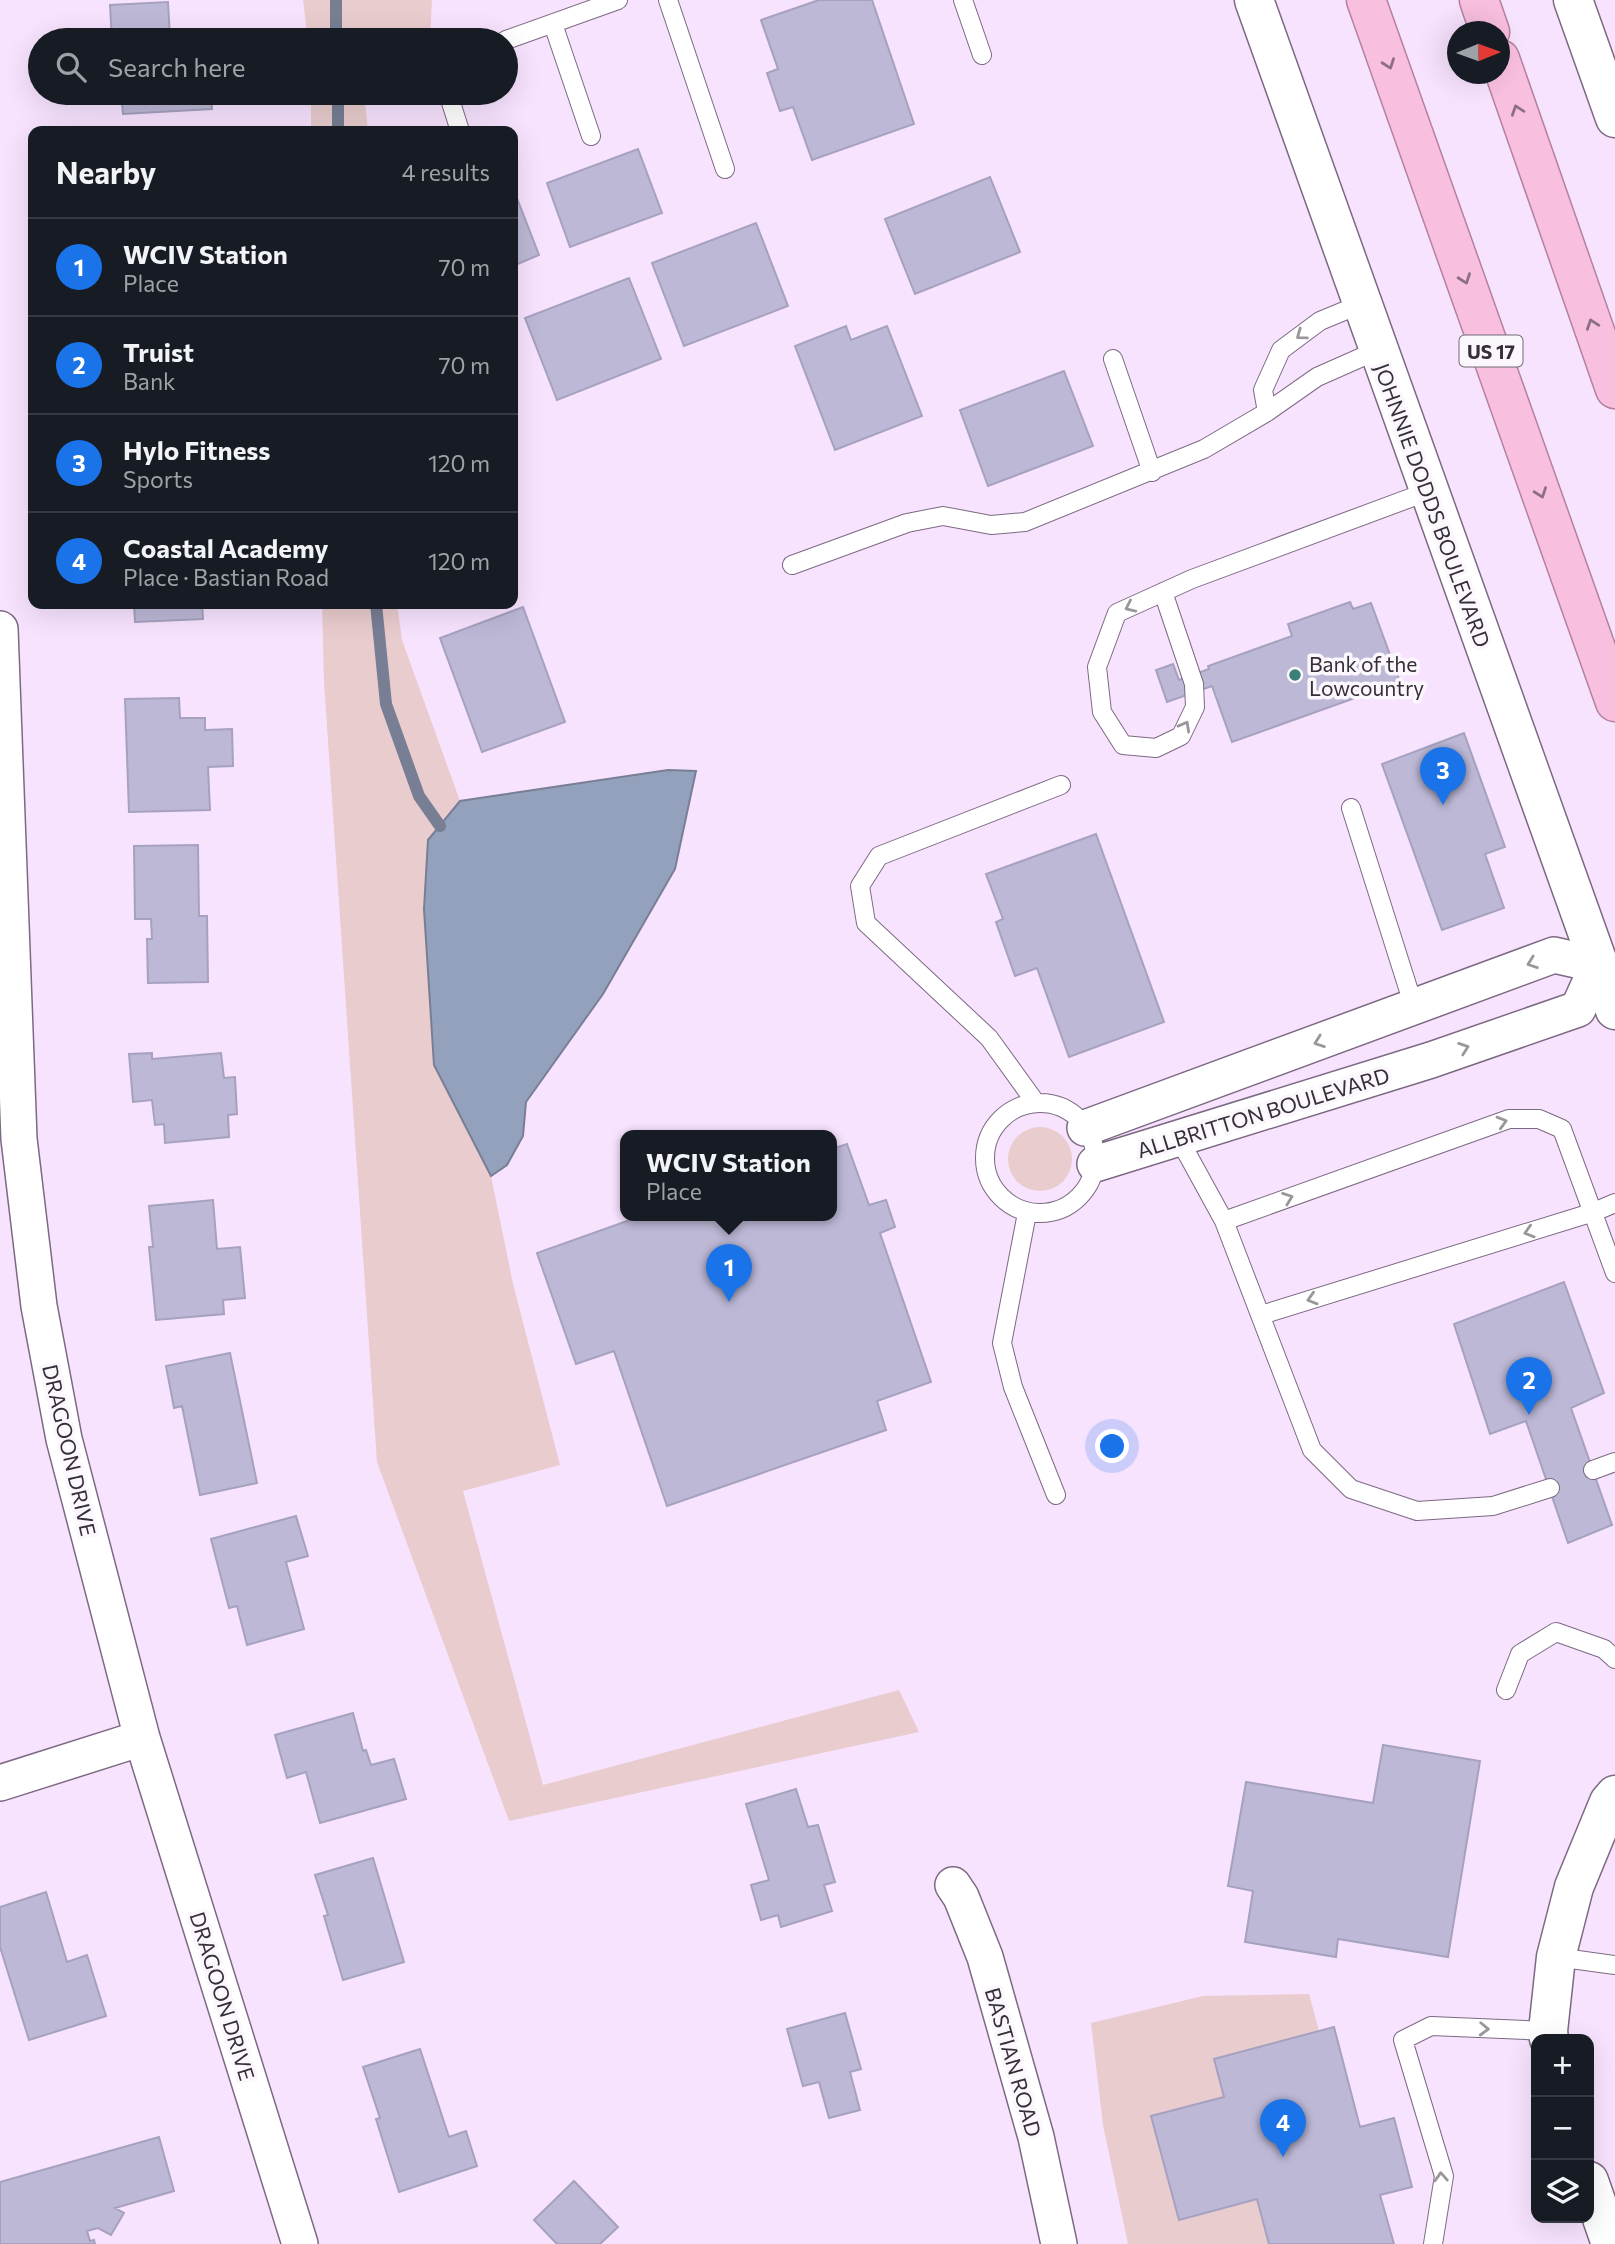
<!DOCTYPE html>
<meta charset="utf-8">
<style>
body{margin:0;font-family:Commissioner,sans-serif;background:#242831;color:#f1f3f6}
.controls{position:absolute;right:21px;bottom:21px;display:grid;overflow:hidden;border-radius:14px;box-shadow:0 7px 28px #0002}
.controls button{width:63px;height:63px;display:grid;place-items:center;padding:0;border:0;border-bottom:2px solid #363941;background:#171b24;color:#f1f3f6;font:35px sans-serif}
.compass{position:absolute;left:1447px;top:21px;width:63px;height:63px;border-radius:50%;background:#171b24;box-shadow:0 7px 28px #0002;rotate:89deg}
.you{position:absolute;left:1113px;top:1447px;width:24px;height:24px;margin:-18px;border:5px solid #fff;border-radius:50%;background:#1a73e8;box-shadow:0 0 0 10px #1a73e833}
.badge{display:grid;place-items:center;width:46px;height:46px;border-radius:50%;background:#1a73e8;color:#fff;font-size:23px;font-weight:700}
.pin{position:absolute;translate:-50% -58px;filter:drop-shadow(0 2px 4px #0008)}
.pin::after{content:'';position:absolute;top:37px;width:24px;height:21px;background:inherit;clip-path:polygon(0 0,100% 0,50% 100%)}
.popup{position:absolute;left:620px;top:1130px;width:217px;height:91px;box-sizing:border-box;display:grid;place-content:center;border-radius:14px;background:#171b24;filter:drop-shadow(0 2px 5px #0005);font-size:23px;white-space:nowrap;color:#9ea1a6}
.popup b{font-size:26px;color:#f1f3f6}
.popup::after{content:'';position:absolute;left:50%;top:100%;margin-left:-14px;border:14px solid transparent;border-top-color:#171b24}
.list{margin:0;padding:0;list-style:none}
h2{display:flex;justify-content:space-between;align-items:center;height:91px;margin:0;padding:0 28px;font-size:30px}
h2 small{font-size:23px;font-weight:400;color:#9ea1a6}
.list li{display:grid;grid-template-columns:46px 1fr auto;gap:21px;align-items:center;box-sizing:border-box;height:98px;padding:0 28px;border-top:2px solid #363941}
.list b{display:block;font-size:26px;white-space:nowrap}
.list p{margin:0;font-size:23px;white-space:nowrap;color:#9ea1a6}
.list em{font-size:23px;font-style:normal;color:#9ea1a6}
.icon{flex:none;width:38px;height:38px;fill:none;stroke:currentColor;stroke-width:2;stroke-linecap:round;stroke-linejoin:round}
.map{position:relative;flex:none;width:1615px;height:2244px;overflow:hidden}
.search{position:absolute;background:#171b24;box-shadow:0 7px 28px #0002;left:28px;top:28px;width:490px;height:77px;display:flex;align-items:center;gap:18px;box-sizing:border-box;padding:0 24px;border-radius:38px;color:#9ea1a6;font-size:26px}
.panel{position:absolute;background:#171b24;box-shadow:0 7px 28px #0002;left:28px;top:126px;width:490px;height:483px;border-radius:14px}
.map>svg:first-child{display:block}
.green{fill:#e9ccce}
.water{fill:#94a1bc;stroke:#787e94;stroke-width:2}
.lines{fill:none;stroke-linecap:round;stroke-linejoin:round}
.stream{stroke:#787e94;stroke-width:12}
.building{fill:#bcb8d6;stroke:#a5a1bf;stroke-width:2}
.service-casing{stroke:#7c6982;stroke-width:20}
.minor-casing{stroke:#7c6982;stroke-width:38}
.tertiary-casing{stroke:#7c6982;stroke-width:41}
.trunk-casing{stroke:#b3829f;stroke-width:41}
.service{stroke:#fff;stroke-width:18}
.minor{stroke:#fff;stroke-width:35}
.tertiary{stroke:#fff;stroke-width:38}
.trunk{stroke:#f8bfde;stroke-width:38}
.oneway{stroke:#8d6f83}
.oneway2{stroke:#9a969c}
.poi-dot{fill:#3a8078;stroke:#fbf7fd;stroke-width:2.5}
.labels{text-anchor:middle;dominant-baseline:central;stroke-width:7;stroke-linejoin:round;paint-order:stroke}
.shield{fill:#fbf7fd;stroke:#716a73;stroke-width:2}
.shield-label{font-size:19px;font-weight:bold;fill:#362e38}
.street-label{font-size:21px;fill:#362e38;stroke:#fbf7fd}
.poi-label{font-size:21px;fill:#362e38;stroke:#fbf7fd;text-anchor:start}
</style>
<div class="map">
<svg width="1615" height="2244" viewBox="0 0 1615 2244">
<rect width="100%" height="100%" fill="#f8e3ff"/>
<path class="green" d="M303 0H432L430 40H308Z
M311 93H364L368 131H311Z
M322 604H397L402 640 460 801 428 840 424 909 434 1065 491 1176 513 1284 560 1465 463 1491 543 1785 899 1690 919 1732 509 1821 377 1462 324 682Z
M1008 1159a32 32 0 1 1 64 0a32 32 0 1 1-64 0Z
M1309 1994 1319 2031 1214 2059 1224 2097 1151 2117 1179 2220 1257 2199 1269 2244H1128L1103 2125 1091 2023 1203 1996Z"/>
<path class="water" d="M668 770 696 771 675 869 603 994 526 1102 523 1136 507 1165 491 1176 434 1065 424 909 428 840 460 801Z"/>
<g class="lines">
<path class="stream" d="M336 0V40
M338 93V131
M376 604 386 704 419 796 440 826"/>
</g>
<path class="building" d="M819 0H872L914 124 812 160 793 107 780 111 767 73 778 69 761 20Z
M168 2 170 38H179V40H112L110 5Z
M121 93H211L212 109 123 114Z
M638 149 662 213 570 247 547 183Z
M990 177 1020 252 915 294 885 219Z
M515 193 539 255 513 266V194Z
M756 223 788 306 684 346 652 263Z
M629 278 661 359 557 400 525 318Z
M846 326 851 340 887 326 922 416 835 450 795 346Z
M1064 371 1093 446 988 486 960 410Z
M1350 602 1353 609 1371 603 1400 682 1232 742 1212 686 1167 702 1156 670 1173 664 1179 680 1209 669 1208 666 1292 636 1288 624Z
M134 604H202L203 619 135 622Z
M523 607 565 722 482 752 440 638Z
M179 698 180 718H205V730L232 729 233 766 208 767 210 810 129 812 125 699Z
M1464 733 1505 847 1485 854 1504 908 1442 930 1382 764Z
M1096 834 1164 1022 1069 1057 1037 968 1015 976 996 922 1003 919 986 874Z
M198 845 199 916H207L208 982 148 983 147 939H152L151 919H135L134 846Z
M152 1053V1059L221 1053 224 1078 235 1077 237 1114 228 1115 229 1137 165 1143 164 1124 155 1125 152 1100 133 1102 129 1054Z
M847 1144 869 1205 886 1200 895 1227 880 1233 931 1382 877 1401 886 1430 667 1506 614 1351 576 1364 537 1253 641 1216H832V1149Z
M213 1200 217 1249 240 1247 245 1298 223 1300 224 1314 156 1320 149 1247H153L149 1206Z
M1564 1282 1604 1393 1571 1408 1612 1525 1568 1543 1526 1421 1490 1434 1454 1324Z
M230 1353 257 1483 200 1495 182 1406 174 1408 166 1366Z
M296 1516 308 1556 286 1562 304 1629 247 1645 237 1606 229 1608 211 1539Z
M353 1713 363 1751 366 1750 371 1765 394 1759 406 1799 320 1823 306 1772 287 1778 275 1735Z
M1383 1745 1480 1761 1448 1957 1338 1939 1336 1957 1245 1942 1253 1891 1228 1886 1246 1782 1373 1803Z
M796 1789 808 1827 818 1825 835 1882 824 1885 832 1911 781 1927 778 1915 761 1920 751 1885 769 1880 746 1804Z
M373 1858 404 1962 343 1980 324 1916 328 1915 315 1875Z
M46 1892 67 1962 87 1955 106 2016 29 2040 0 1947V1907Z
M845 2013 861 2069 850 2072 860 2110 829 2118 819 2082 803 2086 787 2029Z
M1334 2027 1360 2127 1394 2118 1412 2187 1380 2195 1394 2244H1269L1257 2199 1179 2220 1151 2116 1224 2097 1214 2059Z
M420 2049 449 2137 466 2131 477 2166 399 2192 376 2119 380 2118 363 2067Z
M159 2137 174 2191 115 2208 124 2213 111 2235 98 2228 87 2231 90 2241 94 2240 95 2244H0V2182Z
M574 2181 618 2227 600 2244H557L534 2220Z"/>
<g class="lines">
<defs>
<path id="service" d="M668 0 725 169
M963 0 982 55
M553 24 591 136
M506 40 618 0
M448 93 460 131
M1113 359 1152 472
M1267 412 1263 390 1281 350 1320 321 1361 304
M792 565 907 523 943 516 991 525 1025 522 1204 449 1267 412 1317 377 1378 350
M1163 592 1194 684 1195 707 1181 736 1156 748 1123 745 1102 712 1097 667 1117 613 1192 579 1429 491
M1351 808 1414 1007
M1036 1103 989 1038 866 923 860 886 879 856 1061 785
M985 1158a55 55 0 1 1 110 0a55 55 0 1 1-110 0Z
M1179 1139 1224 1221 1312 1450 1351 1489 1417 1511 1493 1506 1550 1488
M1027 1213 1002 1343 1013 1387 1056 1495
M1224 1221 1509 1119H1539L1562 1129 1615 1273
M1261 1315 1594 1212 1615 1203
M1593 1470 1615 1462
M1506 1690 1520 1654 1556 1632 1604 1649 1615 1659
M1556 1957 1615 1965
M1433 2244 1444 2176 1403 2040 1431 2026 1548 2031"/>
<path id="minor" d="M0 629 19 1139 39 1306 64 1439 142 1738 300 2244
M1085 1128 1554 955 1598 965 1578 1009 1431 1060 1095 1164
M0 1783 142 1738
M953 1885 961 1897 985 1957 1036 2137 1059 2244"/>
<path id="tertiary" d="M1254 0 1615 1010
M1573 0 1615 118
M1549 2039 1548 2031 1556 1957 1574 1887 1609 1802 1615 1795
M1589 2181 1611 2244"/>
<path id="trunk" d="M1366 0 1615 702
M1479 0 1490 32
M1500 59 1615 389"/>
</defs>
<use href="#service" class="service-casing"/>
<use href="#minor" class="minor-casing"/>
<use href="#tertiary" class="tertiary-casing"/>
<use href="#trunk" class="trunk-casing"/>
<use href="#service" class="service"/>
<use href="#minor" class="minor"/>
<use href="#tertiary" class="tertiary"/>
<use href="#trunk" class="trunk"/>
</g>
<defs><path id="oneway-chevron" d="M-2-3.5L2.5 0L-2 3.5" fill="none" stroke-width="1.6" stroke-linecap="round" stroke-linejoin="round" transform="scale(1.75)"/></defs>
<g class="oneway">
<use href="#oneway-chevron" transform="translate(1389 64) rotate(70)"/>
<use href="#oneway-chevron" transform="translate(1517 110) rotate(-109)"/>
<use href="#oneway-chevron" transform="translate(1465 279) rotate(70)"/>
<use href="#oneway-chevron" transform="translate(1592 324) rotate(-109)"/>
<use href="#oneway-chevron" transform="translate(1541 493) rotate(70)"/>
</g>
<g class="oneway2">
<use href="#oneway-chevron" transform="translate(1301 335) rotate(144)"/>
<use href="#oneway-chevron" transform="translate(1130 607) rotate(155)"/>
<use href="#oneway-chevron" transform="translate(1185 726) rotate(-61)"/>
<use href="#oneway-chevron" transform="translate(1532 963) rotate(160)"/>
<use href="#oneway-chevron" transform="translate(1319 1042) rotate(160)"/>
<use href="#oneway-chevron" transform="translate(1464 1048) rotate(-19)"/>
<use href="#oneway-chevron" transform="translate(1502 1122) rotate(-16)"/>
<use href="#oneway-chevron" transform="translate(1288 1198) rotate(-20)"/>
<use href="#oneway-chevron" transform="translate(1529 1232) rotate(163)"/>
<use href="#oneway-chevron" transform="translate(1312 1299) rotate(163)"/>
<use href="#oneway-chevron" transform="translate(1484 2029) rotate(2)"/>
<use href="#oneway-chevron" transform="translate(1441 2177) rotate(-93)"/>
</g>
<circle class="poi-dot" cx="1295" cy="675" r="7"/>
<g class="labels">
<rect class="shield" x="1459.5" y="335.5" width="63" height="31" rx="5"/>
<g class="shield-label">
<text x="1491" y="351">US 17</text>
</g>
<g class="street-label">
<text transform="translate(1433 505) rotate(70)">JOHNNIE DODDS BOULEVARD</text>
<text transform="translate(1263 1112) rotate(-17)">ALLBRITTON BOULEVARD</text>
<text transform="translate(70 1450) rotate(77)">DRAGOON DRIVE</text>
<text transform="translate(223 1996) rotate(73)">DRAGOON DRIVE</text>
<text transform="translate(1014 2062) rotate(74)">BASTIAN ROAD</text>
</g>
<g class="poi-label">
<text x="1309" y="663">Bank of the<tspan x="1309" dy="24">Lowcountry</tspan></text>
</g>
</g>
</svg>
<div class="controls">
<button>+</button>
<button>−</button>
<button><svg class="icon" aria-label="layers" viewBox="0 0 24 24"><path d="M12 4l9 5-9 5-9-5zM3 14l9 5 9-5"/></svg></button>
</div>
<svg class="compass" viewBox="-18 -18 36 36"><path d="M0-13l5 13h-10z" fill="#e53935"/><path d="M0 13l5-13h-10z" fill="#9ea1a6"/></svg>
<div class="you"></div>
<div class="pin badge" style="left:729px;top:1302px">1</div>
<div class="popup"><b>WCIV Station</b>Place</div>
<div class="pin badge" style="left:1529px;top:1415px">2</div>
<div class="pin badge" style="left:1443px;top:805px">3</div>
<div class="pin badge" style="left:1283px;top:2157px">4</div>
<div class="search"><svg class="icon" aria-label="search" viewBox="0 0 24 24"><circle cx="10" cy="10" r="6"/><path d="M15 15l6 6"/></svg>Search here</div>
<section class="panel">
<h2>Nearby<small>4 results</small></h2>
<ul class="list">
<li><span class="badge">1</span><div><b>WCIV Station</b><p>Place</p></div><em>70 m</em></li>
<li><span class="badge">2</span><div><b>Truist</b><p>Bank</p></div><em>70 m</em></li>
<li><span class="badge">3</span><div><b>Hylo Fitness</b><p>Sports</p></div><em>120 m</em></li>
<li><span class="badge">4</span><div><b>Coastal Academy</b><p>Place · Bastian Road</p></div><em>120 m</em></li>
</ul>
</section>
</div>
